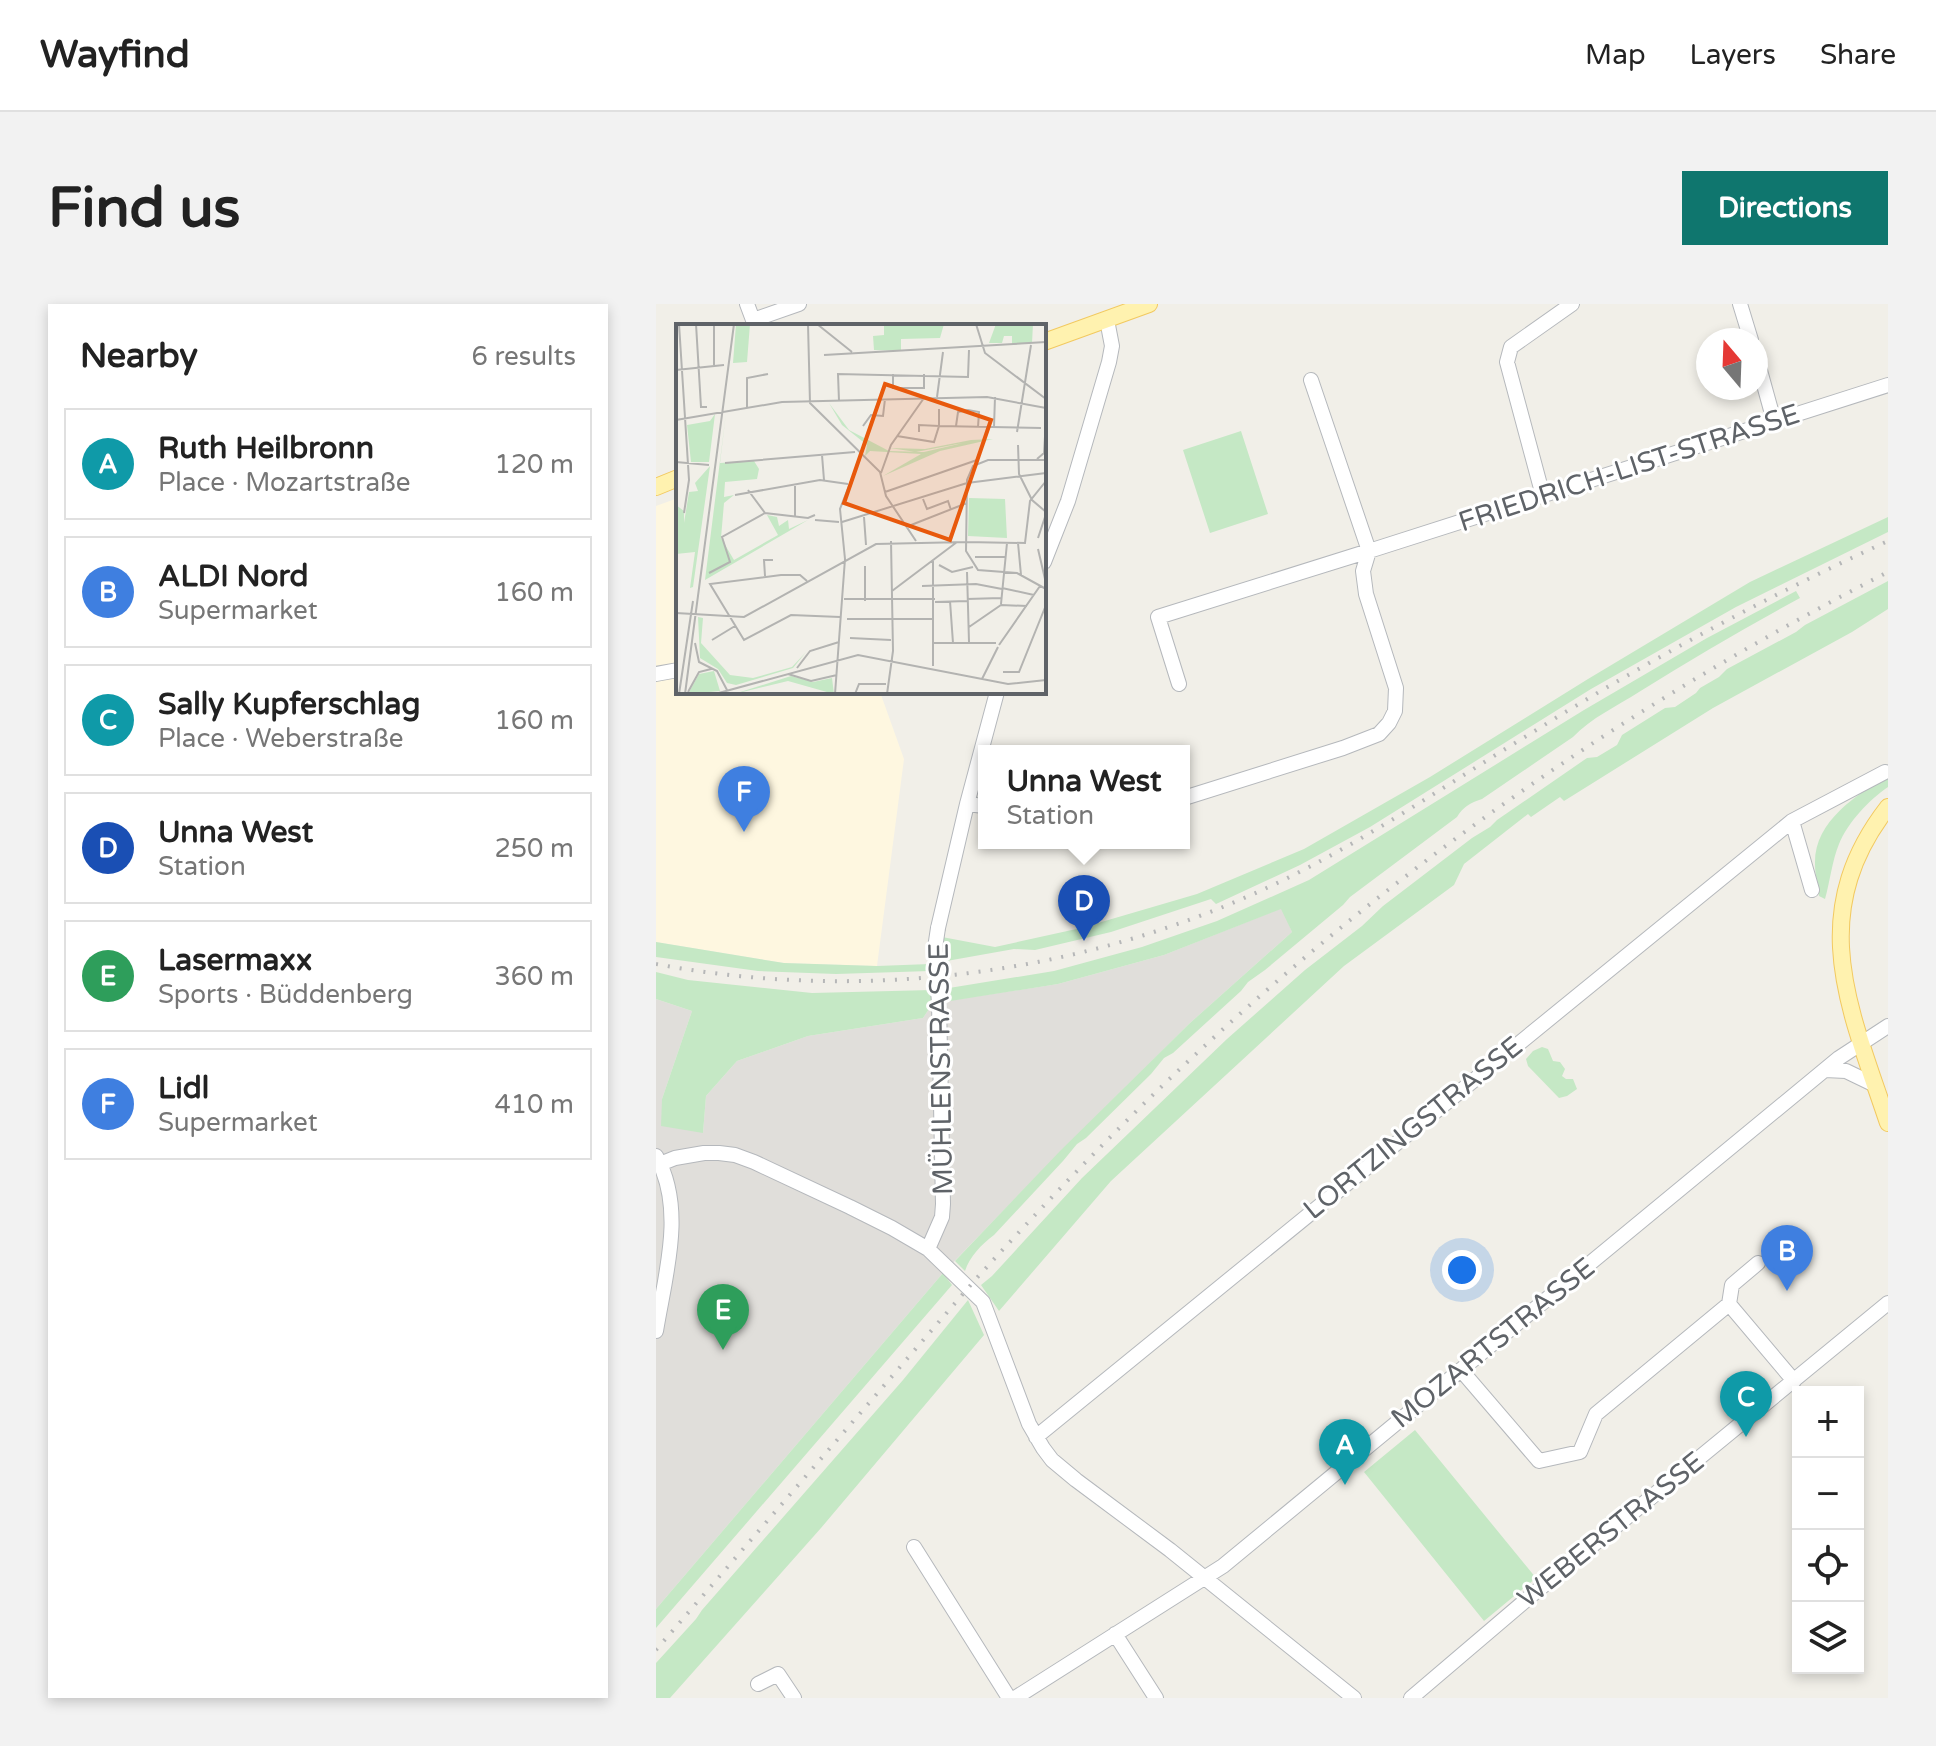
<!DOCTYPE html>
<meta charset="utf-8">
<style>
body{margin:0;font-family:"Varela Round",sans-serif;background:#f2f2f2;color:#222}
.controls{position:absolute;right:24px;bottom:24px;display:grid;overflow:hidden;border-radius:0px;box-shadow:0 4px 12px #0003}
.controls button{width:72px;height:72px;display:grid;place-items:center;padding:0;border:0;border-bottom:2px solid #e0e0e0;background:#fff;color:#222;font:40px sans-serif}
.compass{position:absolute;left:1040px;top:24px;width:72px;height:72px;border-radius:50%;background:#fff;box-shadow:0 4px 12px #0003;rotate:341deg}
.you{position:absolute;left:806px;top:966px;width:28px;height:28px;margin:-20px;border:6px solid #fff;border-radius:50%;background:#1a73e8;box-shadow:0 0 0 12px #1a73e833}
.badge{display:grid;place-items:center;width:52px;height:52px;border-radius:50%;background:#0f766e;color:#fff;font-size:26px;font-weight:700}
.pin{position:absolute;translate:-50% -66px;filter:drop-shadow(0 2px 4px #0008)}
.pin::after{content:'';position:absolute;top:42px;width:28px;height:24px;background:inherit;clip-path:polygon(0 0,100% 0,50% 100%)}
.popup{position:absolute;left:322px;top:441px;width:212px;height:104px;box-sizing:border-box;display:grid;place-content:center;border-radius:0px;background:#fff;filter:drop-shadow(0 2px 6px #0005);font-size:26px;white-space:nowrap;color:#767676}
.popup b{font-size:30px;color:#222}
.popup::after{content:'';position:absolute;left:50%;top:100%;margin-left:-16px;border:16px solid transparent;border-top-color:#fff}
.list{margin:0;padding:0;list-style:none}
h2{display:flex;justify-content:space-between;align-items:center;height:104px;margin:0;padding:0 32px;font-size:34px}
h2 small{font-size:26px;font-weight:400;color:#767676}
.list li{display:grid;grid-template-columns:52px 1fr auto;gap:24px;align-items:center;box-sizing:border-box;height:112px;margin:0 16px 16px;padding:0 16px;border:2px solid #e0e0e0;border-radius:0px}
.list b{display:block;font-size:30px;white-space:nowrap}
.list p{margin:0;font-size:26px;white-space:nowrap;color:#767676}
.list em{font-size:26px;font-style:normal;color:#767676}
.icon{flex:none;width:44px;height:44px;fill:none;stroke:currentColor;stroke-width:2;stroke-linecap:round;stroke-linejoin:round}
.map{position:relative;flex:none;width:1232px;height:1394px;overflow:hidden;border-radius:0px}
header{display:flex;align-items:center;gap:48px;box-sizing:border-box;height:112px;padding:0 40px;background:#fff;border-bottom:2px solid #e0e0e0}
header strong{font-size:38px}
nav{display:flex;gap:44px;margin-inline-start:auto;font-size:28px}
.intro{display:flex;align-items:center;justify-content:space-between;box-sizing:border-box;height:192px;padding:0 48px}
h1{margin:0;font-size:56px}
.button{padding:20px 36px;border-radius:0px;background:#0f766e;color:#fff;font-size:28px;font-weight:700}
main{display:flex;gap:48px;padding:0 48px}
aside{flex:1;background:#fff;border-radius:0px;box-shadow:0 4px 12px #0003}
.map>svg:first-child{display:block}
.commercial{fill:#fef7e0}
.industrial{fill:#e0deda}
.green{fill:#c5e8c5}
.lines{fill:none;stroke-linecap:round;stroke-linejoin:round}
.minor-casing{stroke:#b5b8bc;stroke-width:16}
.major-casing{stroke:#f2c960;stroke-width:18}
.minor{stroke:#fff;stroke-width:14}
.major{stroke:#fff2af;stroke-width:16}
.rail{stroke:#b6b7b8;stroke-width:4;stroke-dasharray:2 10;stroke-linecap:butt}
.minor-bridge-casing{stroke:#b5b8bc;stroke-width:16;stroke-linecap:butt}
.minor-bridge{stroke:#fff;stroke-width:14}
.labels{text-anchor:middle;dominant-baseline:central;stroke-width:6;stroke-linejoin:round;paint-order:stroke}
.street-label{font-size:28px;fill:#5f6368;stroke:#fff}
.inset-road{fill:none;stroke:#b3b3b1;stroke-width:2}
.view{fill:#e8590c;fill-opacity:0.15;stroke:#e8590c;stroke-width:4}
.inset-edge{fill:none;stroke:#5f6368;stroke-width:4}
</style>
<header>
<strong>Wayfind</strong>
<nav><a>Map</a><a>Layers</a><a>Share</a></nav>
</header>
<div class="intro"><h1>Find us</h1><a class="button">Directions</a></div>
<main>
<aside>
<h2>Nearby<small>6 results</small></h2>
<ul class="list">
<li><span class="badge" style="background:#0f9aa8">A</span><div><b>Ruth Heilbronn</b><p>Place · Mozartstraße</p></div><em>120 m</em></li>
<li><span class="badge" style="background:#3f7fe0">B</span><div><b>ALDI Nord</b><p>Supermarket</p></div><em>160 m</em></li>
<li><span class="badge" style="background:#0f9aa8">C</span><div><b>Sally Kupferschlag</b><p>Place · Weberstraße</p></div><em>160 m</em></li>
<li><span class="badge" style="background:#1a4fb4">D</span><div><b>Unna West</b><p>Station</p></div><em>250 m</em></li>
<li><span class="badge" style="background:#2e9e5b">E</span><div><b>Lasermaxx</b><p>Sports · Büddenberg</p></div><em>360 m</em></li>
<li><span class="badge" style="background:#3f7fe0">F</span><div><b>Lidl</b><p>Supermarket</p></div><em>410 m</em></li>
</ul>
</aside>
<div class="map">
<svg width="1232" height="1394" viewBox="0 0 1232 1394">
<rect width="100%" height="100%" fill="#f1efe8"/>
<path class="commercial" d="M22 194V388H224L248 455 221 662 128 659 0 638V202Z"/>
<path class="industrial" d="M626 604 636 628 534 719 405 847 287 969 0 1305V695L36 707 6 795 47 829 50 792 81 757 152 732 267 714 277 699 402 680 508 651Z"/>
<path class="green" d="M585 127 612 210 554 229 527 146Z
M1232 213V228L1080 303 935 385 714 523 644 561 560 600 555 595 455 628 379 646 358 645 285 658 286 633 339 643 425 624 541 590 648 545 774 473 932 375 1094 278Z
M1232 277V305L1196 328 1057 404 908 497 904 493 875 513 872 510 808 560 798 581 688 662 455 877 343 1007 325 981 336 972 426 874 571 735 649 666 706 622 727 602 816 534 834 523 841 516 931 454 941 453 961 441 966 431 1009 404 1019 403 1040 389 1044 384 1063 373 1071 365 1140 328 1149 321Z
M1140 287 1144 294C1089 324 1036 355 983 388 961 402 935 414 917 433L826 495C814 499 807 503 801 513L694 593 687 601 609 666 592 678 585 687 517 749 508 754 495 770 430 834 421 840 407 857 338 931C325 941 314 952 309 967L299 957 405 846 534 719 636 628 625 605 508 651 402 680 288 698 287 685 398 667 486 643 561 617 653 576 928 406 1051 334Z
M1232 471V483C1213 496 1192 518 1183 540 1176 557 1174 577 1169 595L1163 592C1162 582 1159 571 1159 560 1158 517 1200 492 1232 471Z
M0 638 128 659 221 662 274 660V667L180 670 102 667 0 653Z
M0 668 32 676 156 689 276 686 277 699 267 714 152 732 81 757 50 792 47 829 5 822 6 795 36 707 0 695Z
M886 743 892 745 897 757 904 758 909 765 906 772 910 775H917L921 785 911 792 903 794 872 762 870 755 877 747Z
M287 969 296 981 0 1324V1305Z
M312 996 328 1031 165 1224 14 1394H0V1359L40 1315 46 1306 247 1076Z
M759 1126 880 1274 828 1317 708 1168Z"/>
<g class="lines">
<defs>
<path id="minor" d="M91 0 97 16 143 0
M1084 0 1095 36
M1100 52 1118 117
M887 192 851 58 855 43 916 0
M388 258 412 197 453 58 456 42 451 16
M0 370 22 366
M523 380 502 313 713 247 655 76
M528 494 687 444 723 430 733 419 739 407 740 384 710 290 707 267 713 247 1232 81
M311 500 328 502
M1136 517 1156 586
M282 624 311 500 341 388
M1169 766 1190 767 1219 781
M4 860 19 854 48 849H63L79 851 98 858 194 903 236 924 272 945 327 998 373 1120 387 1144 396 1156 420 1176 514 1246 698 1394
M272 945 286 913 287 900 283 699
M1073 1000 1076 981 1102 959
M0 1027C9 971 30 905 0 852
M805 1066 883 1157 924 1148 940 1110 1073 1000 1138 1077
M380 1133 1136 517 1229 468
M258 1243 353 1394
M459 1330 500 1394
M102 1380 122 1370 138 1394
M359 1394 567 1262 1183 754 1232 722
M755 1394 876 1291 1232 999"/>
<path id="major" d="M388 38 493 0
M0 183 22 174
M1232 503C1148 611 1194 705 1232 819"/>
</defs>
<use href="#minor" class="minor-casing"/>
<use href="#major" class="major-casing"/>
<use href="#minor" class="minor"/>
<use href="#major" class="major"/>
<path class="rail" d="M0 660C207 699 426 671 617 581 708 538 791 480 877 428 991 357 1110 293 1232 237
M0 1346 319 976C398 889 479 805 566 726 766 544 991 391 1232 268"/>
<defs>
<path id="minor-bridge" d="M282 624 279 644 283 699"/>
</defs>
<use href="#minor-bridge" class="minor-bridge-casing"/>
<use href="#minor-bridge" class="minor-bridge"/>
</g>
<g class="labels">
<g class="street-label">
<text transform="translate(973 164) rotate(-18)">FRIEDRICH-LIST-STRASSE</text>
<text transform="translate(285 765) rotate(-91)">MÜHLENSTRASSE</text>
<text transform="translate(757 824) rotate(-39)">LORTZINGSTRASSE</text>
<text transform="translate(837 1039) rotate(-39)">MOZARTSTRASSE</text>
<text transform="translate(955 1226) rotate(-39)">WEBERSTRASSE</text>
</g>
</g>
<g transform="translate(20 20)">
<rect width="370" height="370" fill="#f1efe8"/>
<path d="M60 0H74L71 38 57 39ZM208 0H268L264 14 225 15V27L198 26 197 12 208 11ZM320 0H357L356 19 336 21V12H328L326 19H313ZM153 79 173 106 213 127 248 128 287 119 240 128 214 124 249 125 295 116 317 115 264 127 207 152 245 130 194 127 189 132 191 121 166 101ZM50 89 44 139 78 137 83 145 81 155 49 158 48 173 58 171 48 179 45 214 58 236 102 211 91 191 101 193 103 202 112 196 113 205 132 196 29 256ZM39 90 33 138H15L11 101 34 97ZM34 142 17 263 14 264 19 228 0 230V181L8 187V199L13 168 22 167 19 159ZM293 174 329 175 331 214 292 212ZM22 293 27 294 25 319 54 351 77 354 116 343 130 328 117 344 60 361 51 359 42 345 24 334ZM38 347 44 367 12 370 23 350ZM115 352 137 358 156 354 158 370 112 357 58 370Z" fill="#c5e8c5"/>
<path class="inset-road" d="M3 0 13 156 8 189M20 0 25 83H31M132 0 134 79 204 148 210 172 240 217M141 0 176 28M300 0 309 29 370 75M148 31 370 18M38 41V0M0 46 48 41M217 50V64H248V50M261 73 267 28M163 77 162 50 292 53 293 26M71 83V54L92 50M0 96 106 78 311 73 370 84M187 102 195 91 207 92 209 75M280 102 282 88 292 86 303 88 302 103M318 103 319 73M243 108V101L263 102V85M341 108 355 21M221 112 258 118 263 102 365 104M342 121 343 150 356 176 370 188M146 131 148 156M361 135 368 129 370 96M370 136H312L297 142 291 156 290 227 302 246 341 249 370 265M0 138 33 141M49 139 179 128M205 149 215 121 248 74M72 166 89 189 132 194 139 191M209 168 301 136M59 171 144 156 172 160M247 175 251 185 272 177 275 186M119 193V160M188 193 190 221M139 196 163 198M166 198 291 159 370 149M230 203 291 179M362 214 370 190M290 218 349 219 354 177 370 157M342 219 345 251M362 225 369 255M299 233H330M169 235 164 185 184 134M263 241 276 248 297 243M189 242V277M291 248 293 318M33 249 54 238 46 213 89 189M89 252 88 236H97M131 257 124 251H105L34 260 68 316 115 291 164 293M246 262 300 260 326 265M326 264 358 271M216 267 281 218M168 275H259M291 275 325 274M274 277 277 319M259 278 291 277M325 280 331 219M0 289 68 293 200 220 290 218M171 295H257M293 303 325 281 351 282M174 314 215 316M36 316 59 302M19 319 23 338 41 347 51 366M257 319H320M323 321 364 262M257 342V237M121 344 134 327 163 318M327 348H343L370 281M112 350 135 357 161 351M306 355 322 323M12 368 23 348 35 345M3 370 17 277M9 370 58 0M39 370 182 331 332 360 370 356M159 370 169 235M179 370 183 360H210M211 370 217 327 215 217"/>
<path class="view" d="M209 60 315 96 274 216 168 179Z"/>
<rect width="370" height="370" class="inset-edge"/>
</g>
</svg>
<div class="controls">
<button>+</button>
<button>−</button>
<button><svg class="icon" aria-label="locate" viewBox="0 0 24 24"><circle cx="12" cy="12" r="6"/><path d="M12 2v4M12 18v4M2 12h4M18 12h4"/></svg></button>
<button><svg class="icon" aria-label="layers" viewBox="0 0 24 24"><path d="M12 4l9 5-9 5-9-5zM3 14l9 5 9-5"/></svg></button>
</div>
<svg class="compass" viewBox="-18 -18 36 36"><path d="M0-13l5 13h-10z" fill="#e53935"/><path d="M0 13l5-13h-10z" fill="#767676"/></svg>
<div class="you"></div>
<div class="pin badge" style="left:689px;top:1181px;background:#0f9aa8">A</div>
<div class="pin badge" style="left:1131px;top:987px;background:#3f7fe0">B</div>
<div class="pin badge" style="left:1090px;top:1133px;background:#0f9aa8">C</div>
<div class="pin badge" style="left:428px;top:637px;background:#1a4fb4">D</div>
<div class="popup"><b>Unna West</b>Station</div>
<div class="pin badge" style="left:67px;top:1046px;background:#2e9e5b">E</div>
<div class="pin badge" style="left:88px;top:528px;background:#3f7fe0">F</div>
</div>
</main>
